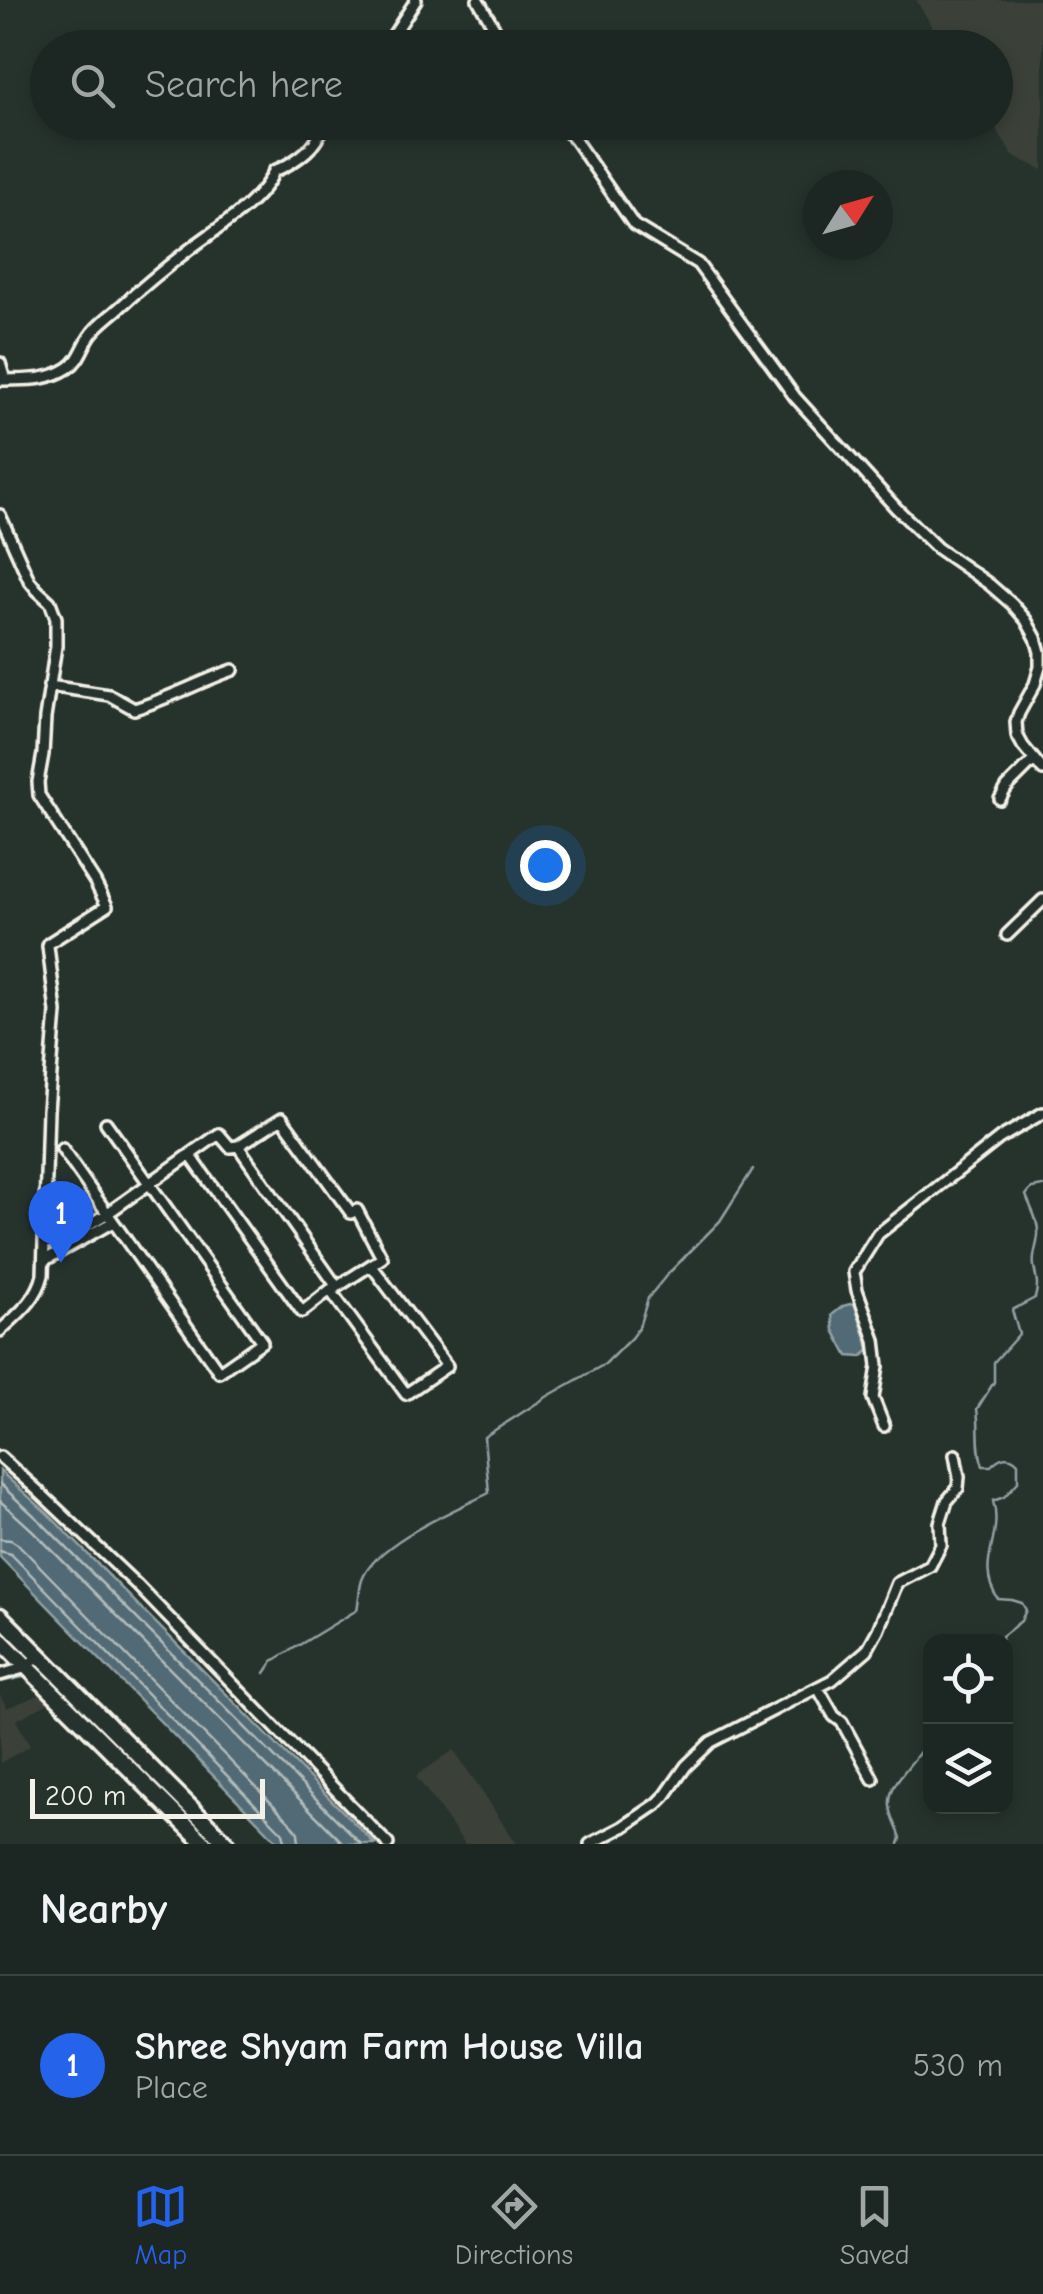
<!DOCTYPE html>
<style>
body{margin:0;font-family:"Comic Neue",sans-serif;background:#29322f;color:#f1f3f6}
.controls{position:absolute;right:30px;bottom:30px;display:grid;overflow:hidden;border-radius:20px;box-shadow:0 5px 15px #0003}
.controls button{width:90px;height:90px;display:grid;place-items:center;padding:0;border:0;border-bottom:2px solid #3a4340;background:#1c2622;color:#f1f3f6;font:50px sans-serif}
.compass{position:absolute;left:803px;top:170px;width:90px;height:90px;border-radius:50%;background:#1c2622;box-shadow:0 5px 15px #0003;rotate:53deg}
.scale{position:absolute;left:30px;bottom:25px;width:235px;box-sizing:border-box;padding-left:10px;border:5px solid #f4f1e8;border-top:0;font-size:28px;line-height:35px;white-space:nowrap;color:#f4f1e8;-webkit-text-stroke:8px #26332d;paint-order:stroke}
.you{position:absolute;left:545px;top:865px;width:35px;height:35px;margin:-25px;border:8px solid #fff;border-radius:50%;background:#1a73e8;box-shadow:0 0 0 15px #1a73e833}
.badge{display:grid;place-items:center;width:65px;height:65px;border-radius:50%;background:#2563eb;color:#fff;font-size:32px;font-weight:700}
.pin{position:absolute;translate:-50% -82px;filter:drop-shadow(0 2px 5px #0008)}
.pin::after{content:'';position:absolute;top:52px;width:35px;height:30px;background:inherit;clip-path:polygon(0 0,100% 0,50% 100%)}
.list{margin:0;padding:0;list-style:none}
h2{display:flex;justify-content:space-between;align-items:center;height:130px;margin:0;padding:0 40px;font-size:42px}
h2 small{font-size:32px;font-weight:400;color:#a0a5a5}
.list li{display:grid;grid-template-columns:65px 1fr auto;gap:30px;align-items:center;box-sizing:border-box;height:180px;padding:0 40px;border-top:2px solid #3a4340}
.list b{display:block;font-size:38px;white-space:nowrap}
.list p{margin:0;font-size:32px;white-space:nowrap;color:#a0a5a5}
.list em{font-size:32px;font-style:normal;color:#a0a5a5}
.icon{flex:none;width:55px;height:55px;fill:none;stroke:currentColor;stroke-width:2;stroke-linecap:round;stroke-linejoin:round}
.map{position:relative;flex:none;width:1043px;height:1844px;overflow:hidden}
.search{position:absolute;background:#1c2622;box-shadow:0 5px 15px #0003;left:30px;right:30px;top:30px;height:110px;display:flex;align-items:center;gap:25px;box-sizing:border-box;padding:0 35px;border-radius:55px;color:#a0a5a5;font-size:38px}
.sheet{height:310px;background:#1c2622}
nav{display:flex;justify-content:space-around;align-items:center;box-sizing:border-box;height:140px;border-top:2px solid #3a4340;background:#1c2622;font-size:28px;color:#a0a5a5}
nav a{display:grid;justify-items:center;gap:5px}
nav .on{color:#2563eb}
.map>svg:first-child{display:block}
.built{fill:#3a4138}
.water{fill:#516b76;stroke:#92a1a4;stroke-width:2.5}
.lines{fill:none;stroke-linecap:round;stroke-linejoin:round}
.shore{stroke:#b3bbba;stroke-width:2.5}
.stream{stroke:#92a1a4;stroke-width:2.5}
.minor-casing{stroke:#f4f1e8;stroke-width:16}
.highway-casing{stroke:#f4f1e8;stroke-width:21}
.minor{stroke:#26332d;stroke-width:9}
.highway{stroke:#26332d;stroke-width:14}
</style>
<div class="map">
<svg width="1043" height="1844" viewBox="0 0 1043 1844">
<rect width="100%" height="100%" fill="#26332d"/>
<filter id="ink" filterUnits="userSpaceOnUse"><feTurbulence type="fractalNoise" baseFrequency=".01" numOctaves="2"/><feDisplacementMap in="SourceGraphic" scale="20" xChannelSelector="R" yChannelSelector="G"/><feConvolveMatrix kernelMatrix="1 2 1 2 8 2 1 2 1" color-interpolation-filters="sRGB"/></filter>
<g filter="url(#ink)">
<path class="built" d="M916 0H1043V170L1013 156 992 123 996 122V48L945 47Z
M41 1694 51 1702 16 1720 30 1746 0 1763V1695L7 1708Z
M454 1750 489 1802 516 1844H465L416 1776Z"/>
<path class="water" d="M854 1303 870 1350 861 1357 848 1356 834 1330 832 1315 843 1306Z
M0 1471 47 1513 375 1844H280L0 1557Z"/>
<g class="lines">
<path class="shore" d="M0 1484 40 1521 361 1844
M0 1501 32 1530 344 1844
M0 1539 11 1540 19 1545 293 1825 298 1833 299 1844
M0 1551 11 1554 283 1833 286 1844"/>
<path class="stream" d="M1001 1642 1002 1636 1021 1621 1026 1610 1022 1603 1012 1600 998 1599C974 1564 1004 1538 993 1501L1004 1497 1018 1482V1463C1009 1453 999 1457 991 1466H983C976 1448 980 1428 977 1409L994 1382V1362L1019 1334 1012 1310 1035 1298C1039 1284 1036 1279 1034 1266 1032 1255 1038 1245 1038 1234 1039 1221 1030 1207 1026 1195L1032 1188 1043 1186
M265 1673 273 1661 357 1610C359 1601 359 1589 362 1580 375 1543 455 1510 489 1493L484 1437 548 1396 605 1364 631 1338 639 1327 648 1298 666 1276 720 1221 753 1169
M0 1682 28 1676
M899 1844 901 1838C898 1829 891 1817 890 1806 887 1779 922 1759 930 1734"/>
<defs>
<path id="minor" d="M478 0 506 48
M385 48 416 0
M559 122 575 140 634 225 698 264 795 397 896 508 937 548 989 584 1012 604 1026 620 1036 638 1040 652V667L1035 684 1019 713 1016 722 1017 735 1023 746 1043 770
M149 128 157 122
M0 363 5 380
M0 380C25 379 46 382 68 368 80 360 82 348 90 336 96 326 109 317 118 309 141 288 165 268 190 249 216 229 262 202 274 171 290 165 312 151 319 135L309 122
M0 515 29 580 37 590 50 602 56 618V646L45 718 43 754 38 782 39 795 95 882 107 906 49 943 48 946 56 1012 48 1110 43 1275C37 1300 18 1314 0 1331
M49 686 109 695 134 709C168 699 199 682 233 670
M1000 799 1007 787 1034 760
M1007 935 1043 900
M62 1149 219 1372 262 1342 106 1123
M190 1155 302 1312 330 1290 337 1287 382 1258 357 1210 351 1213 282 1118 238 1146
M45 1243 65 1239 108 1213 219 1134 230 1147 238 1146 337 1287
M45 1260 113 1222
M330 1290 406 1394 447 1366 371 1265
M884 1426 873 1398 878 1366 875 1340 857 1290 854 1272 878 1234 1000 1138 1043 1113
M0 1457 36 1489 137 1585 388 1844
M0 1675 27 1667 40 1655
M818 1688 834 1716 842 1722 873 1779
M590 1844 623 1827 657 1804 665 1796 686 1766 711 1742 832 1680 867 1650 878 1630 897 1583 930 1566 941 1545 940 1523 947 1501 958 1488 959 1477 955 1455"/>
<path id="highway" d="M0 1616 227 1844
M0 1640 205 1844"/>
</defs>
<use href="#minor" class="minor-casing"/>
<use href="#highway" class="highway-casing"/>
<use href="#minor" class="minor"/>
<use href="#highway" class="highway"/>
</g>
</g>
</svg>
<div class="controls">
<button><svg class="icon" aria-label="locate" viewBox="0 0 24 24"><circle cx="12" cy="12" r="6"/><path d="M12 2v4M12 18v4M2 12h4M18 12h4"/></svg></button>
<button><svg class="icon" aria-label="layers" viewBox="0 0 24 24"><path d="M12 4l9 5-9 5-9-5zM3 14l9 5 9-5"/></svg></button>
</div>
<svg class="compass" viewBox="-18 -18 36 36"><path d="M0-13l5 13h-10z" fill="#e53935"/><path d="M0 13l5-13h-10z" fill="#a0a5a5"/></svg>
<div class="scale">200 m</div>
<div class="you"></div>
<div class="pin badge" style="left:61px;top:1263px">1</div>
<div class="search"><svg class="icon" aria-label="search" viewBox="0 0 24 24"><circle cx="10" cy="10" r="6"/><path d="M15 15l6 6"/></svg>Search here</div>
</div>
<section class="sheet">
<h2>Nearby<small></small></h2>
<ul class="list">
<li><span class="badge">1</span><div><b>Shree Shyam Farm House Villa</b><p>Place</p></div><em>530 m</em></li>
</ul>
</section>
<nav>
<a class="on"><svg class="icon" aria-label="map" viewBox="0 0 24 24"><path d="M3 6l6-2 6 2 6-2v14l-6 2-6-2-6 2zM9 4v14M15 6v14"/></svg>Map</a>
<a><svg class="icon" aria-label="directions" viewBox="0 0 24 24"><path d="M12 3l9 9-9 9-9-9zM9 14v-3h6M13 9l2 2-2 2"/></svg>Directions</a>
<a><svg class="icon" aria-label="saved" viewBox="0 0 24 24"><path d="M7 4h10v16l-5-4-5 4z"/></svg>Saved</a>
</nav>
